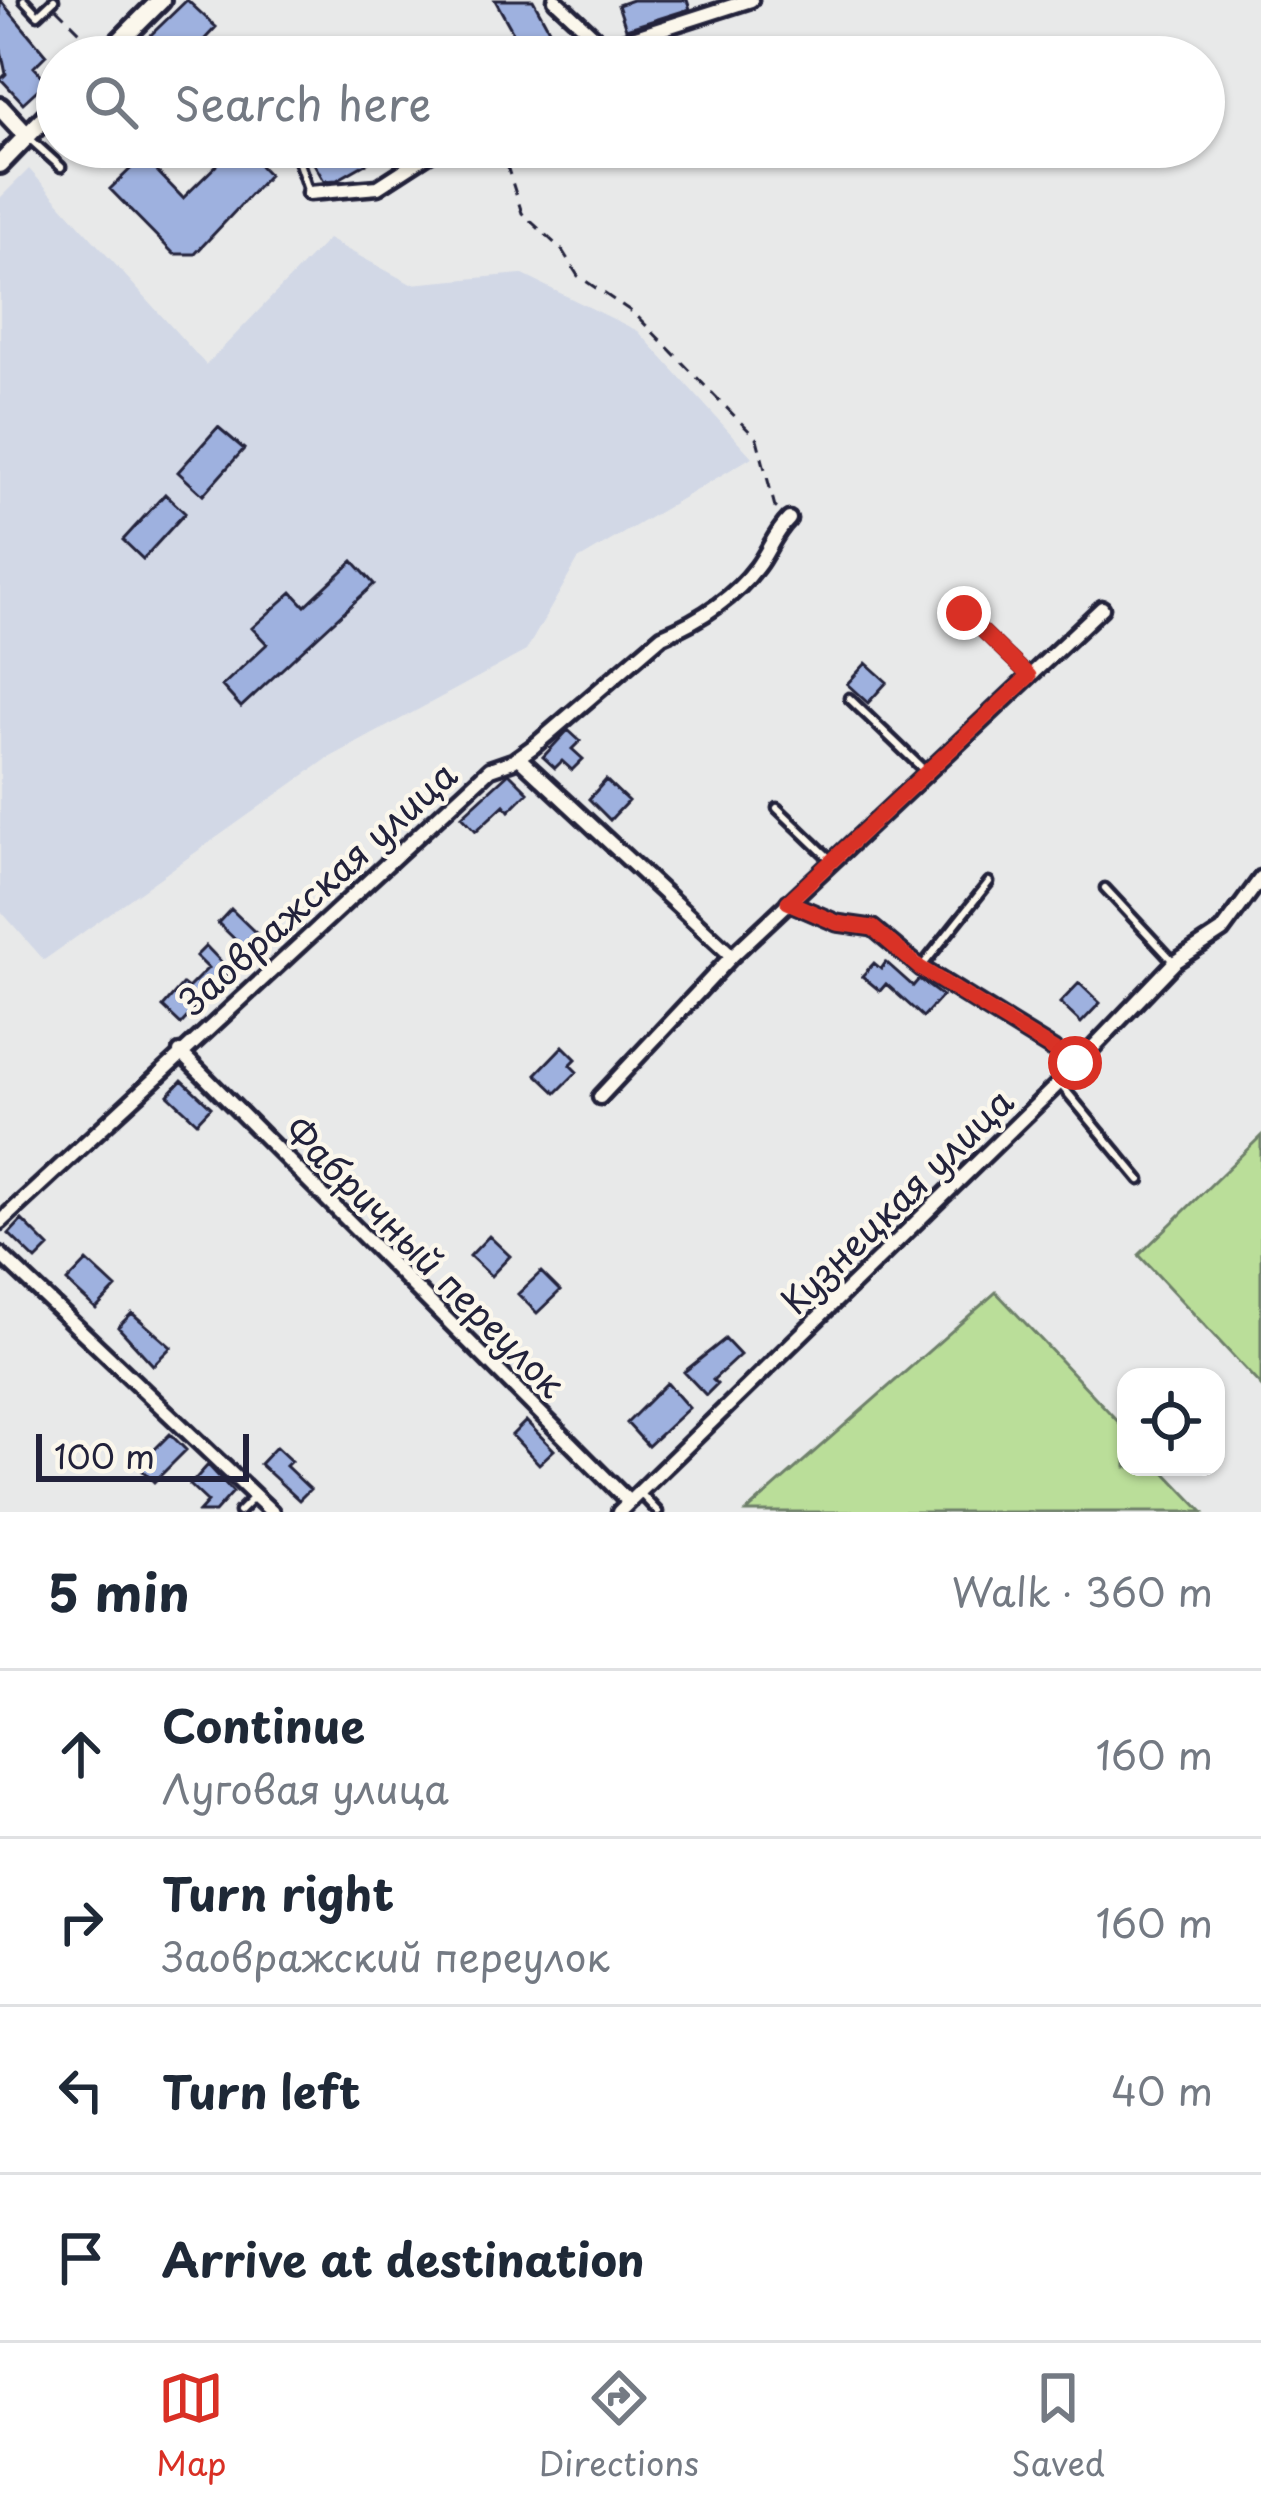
<!DOCTYPE html>
<meta charset="utf-8">
<style>
body{margin:0;font-family:"Playpen Sans",sans-serif;background:#f2f2f3;color:#1f2937}
.controls{position:absolute;right:36px;bottom:36px;display:grid;overflow:hidden;border-radius:24px;box-shadow:0 3px 9px #0004}
.controls button{width:108px;height:108px;display:grid;place-items:center;padding:0;border:0;border-bottom:3px solid #e0e1e3;background:#fff;color:#1f2937;font:60px sans-serif}
.scale{position:absolute;left:36px;bottom:30px;width:213px;box-sizing:border-box;padding-left:12px;border:6px solid #22223b;border-top:0;font-size:33px;line-height:42px;white-space:nowrap;color:#22223b;-webkit-text-stroke:9px #fbf7ec;paint-order:stroke}
.stop{position:absolute;width:36px;height:36px;margin:-27px;border:9px solid #d93025;border-radius:50%;background:#fff}
.stop.end{background:#d93025;border-color:#fff;box-shadow:0 3px 12px #0008}
.list{margin:0;padding:0;list-style:none}
h2{display:flex;justify-content:space-between;align-items:center;height:156px;margin:0;padding:0 48px;font-size:51px}
h2 small{font-size:39px;font-weight:400;color:#747a83}
.list li{display:grid;grid-template-columns:78px 1fr auto;gap:36px;align-items:center;box-sizing:border-box;height:168px;padding:0 48px;border-top:3px solid #e0e1e3}
.list b{display:block;font-size:45px;white-space:nowrap}
.list p{margin:0;font-size:39px;white-space:nowrap;color:#747a83}
.list em{font-size:39px;font-style:normal;color:#747a83}
.icon{flex:none;width:66px;height:66px;fill:none;stroke:currentColor;stroke-width:2;stroke-linecap:round;stroke-linejoin:round}
.map{position:relative;flex:none;width:1261px;height:1512px;overflow:hidden}
.search{position:absolute;background:#fff;box-shadow:0 3px 9px #0004;left:36px;right:36px;top:36px;height:132px;display:flex;align-items:center;gap:30px;box-sizing:border-box;padding:0 42px;border-radius:66px;color:#747a83;font-size:45px}
.sheet{height:828px;background:#fff}
nav{display:flex;justify-content:space-around;align-items:center;box-sizing:border-box;height:168px;border-top:3px solid #e0e1e3;background:#fff;font-size:33px;color:#747a83}
nav a{display:grid;justify-items:center;gap:6px}
nav .on{color:#d93025}
.map>svg:first-child{display:block}
.built{fill:#d2d8e6}
.green{fill:#bade99;stroke:#6e806a;stroke-width:3}
.building{fill:#9eb1df;stroke:#22223b;stroke-width:3}
.lines{fill:none;stroke-linecap:round;stroke-linejoin:round}
.lane-casing{stroke:#22223b;stroke-width:15}
.street-casing{stroke:#22223b;stroke-width:21}
.secondary-casing{stroke:#22223b;stroke-width:26}
.path{stroke:#22223b;stroke-width:3;stroke-dasharray:12 9;stroke-linecap:butt}
.lane{stroke:#fbf7ec;stroke-width:6}
.street{stroke:#fbf7ec;stroke-width:12}
.secondary{stroke:#fbf7ec;stroke-width:16}
.route{stroke:#d93025;stroke-width:15}
.labels{text-anchor:middle;dominant-baseline:central;stroke-width:9;stroke-linejoin:round;paint-order:stroke}
.street-label{font-size:36px;fill:#22223b;stroke:#fbf7ec}
</style>
<div class="map">
<svg width="1261" height="1512" viewBox="0 0 1261 1512">
<rect width="100%" height="100%" fill="#e8e9e9"/>
<filter id="ink" filterUnits="userSpaceOnUse"><feTurbulence type="fractalNoise" baseFrequency=".00833" numOctaves="2"/><feDisplacementMap in="SourceGraphic" scale="24" xChannelSelector="R" yChannelSelector="G"/><feConvolveMatrix kernelMatrix="1 2 1 2 8 2 1 2 1" color-interpolation-filters="sRGB"/></filter>
<g filter="url(#ink)">
<path class="built" d="M29 169 206 365 328 239 411 284 521 274 638 331 752 457 578 560 526 651 327 759 44 960 0 910V198Z"/>
<path class="green" d="M1261 1136V1386L1139 1255Z
M996 1292 1126 1430V1467H1160L1203 1512H746Z"/>
<path class="building" d="M0 0 46 55 34 67 47 81 23 103 1 79 6 74 0 45Z
M187 0 216 27 188 57H128Z
M495 0H533L556 42 529 57H477L515 36Z
M632 0H687L690 9 626 29 618 5Z
M153 147H167L174 154 157 171 183 198 235 147H242L269 175 195 254H174L110 189Z
M331 147H395L337 180 324 181 312 160Z
M218 427 244 449 203 495 178 472Z
M165 494 185 513 143 559 123 540Z
M353 561 374 584 241 707 222 686 267 644 252 628 292 592 305 606Z
M866 663 887 682 868 703 847 684Z
M568 730 580 741 572 749 583 759 572 770 562 761 555 768 543 757Z
M509 773 528 792 509 811 504 805 476 831 462 816Z
M606 780 628 801 610 820 589 799Z
M231 909 264 941 250 954 218 923Z
M206 946 230 971 181 1024 163 1007 183 984 188 988 208 968 196 956Z
M886 962 913 986 919 979 942 996 923 1017 886 984 880 991 862 976 874 963 881 969Z
M1079 983 1100 1003 1081 1023 1060 1003Z
M563 1046 576 1059 570 1065 577 1072 556 1093 536 1074Z
M182 1080 211 1107 197 1122 168 1095Z
M22 1220 49 1247 36 1260 9 1234Z
M489 1236 510 1256 491 1276 470 1256Z
M87 1261 116 1288 96 1309 67 1282Z
M541 1272 560 1291 537 1313 518 1294Z
M132 1313 171 1347 153 1365 118 1327Z
M725 1339 740 1355 713 1380 717 1384 706 1395 684 1372Z
M667 1383 689 1408 648 1446 627 1423Z
M526 1421 554 1450 539 1464 512 1435Z
M170 1434 186 1450 154 1482 138 1466Z
M276 1447 291 1461 286 1466 310 1489 299 1500 260 1464Z
M208 1465 233 1492 215 1512H199L208 1502 190 1485Z"/>
<g class="lines">
<defs>
<path id="lane" d="M24 0 38 15 54 0
M30 139 61 167
M309 193 298 160 319 147
M964 613 1027 674
M849 698 927 773
M777 808 832 861
M1105 888 1172 960
M923 965 989 882
M1061 1085 1140 1180
M642 1495 658 1512
M239 1512 255 1496"/>
<path id="street" d="M555 0 605 47
M588 57 605 47 751 0
M309 193 378 187 440 147
M519 758 732 956
M788 902 837 923 873 928 921 968 1075 1063
M180 1052 629 1502
M600 1097 732 956 1102 608
M0 1222 490 769 513 761 534 746 662 636C698 621 733 599 757 567 769 551 774 534 789 519
M0 1254 272 1512
M619 1512 1059 1083 1175 962 1222 931 1261 878"/>
<path id="secondary" d="M104 57 161 0
M0 107 27 136
M0 164 57 105"/>
</defs>
<use href="#lane" class="lane-casing"/>
<use href="#street" class="street-casing"/>
<use href="#secondary" class="secondary-casing"/>
<path class="path" d="M56 8 92 44
M521 147 507 166 522 213 562 250 578 276 635 314 757 439 775 507 780 511"/>
<use href="#lane" class="lane"/>
<use href="#street" class="street"/>
<use href="#secondary" class="secondary"/>
</g>
</g>
<g class="lines" filter="url(#ink)">
<path class="route" d="M964 613 1029 676 788 902 837 923 873 928 920 968 1075 1063"/>
</g>
<g class="labels">
<g class="street-label">
<text transform="translate(317 887) rotate(-42)">Заовражская улица</text>
<text transform="translate(896 1200) rotate(-44)">Кузнецкая улица</text>
<text transform="translate(426 1256) rotate(45)">Фабричный переулок</text>
</g>
</g>
</svg>
<div class="controls">
<button><svg class="icon" aria-label="locate" viewBox="0 0 24 24"><circle cx="12" cy="12" r="6"/><path d="M12 2v4M12 18v4M2 12h4M18 12h4"/></svg></button>
</div>
<div class="scale">100 m</div>
<div class="stop" style="left:1075px;top:1063px"></div>
<div class="stop end" style="left:964px;top:613px"></div>
<div class="search"><svg class="icon" aria-label="search" viewBox="0 0 24 24"><circle cx="10" cy="10" r="6"/><path d="M15 15l6 6"/></svg>Search here</div>
</div>
<section class="sheet">
<h2>5 min<small>Walk · 360 m</small></h2>
<ul class="list">
<li><svg class="icon" aria-label="ahead" viewBox="0 0 24 24"><path d="M12 20V5M6 11l6-6 6 6"/></svg><div><b>Continue</b><p>Луговая улица</p></div><em>160 m</em></li>
<li><svg class="icon" aria-label="right" viewBox="0 0 24 24"><path d="M7 20v-9h11M14 6l5 5-5 5"/></svg><div><b>Turn right</b><p>Заовражский переулок</p></div><em>160 m</em></li>
<li><svg class="icon" aria-label="left" viewBox="0 0 24 24"><path d="M17 20v-9H6M10 6l-5 5 5 5"/></svg><div><b>Turn left</b></div><em>40 m</em></li>
<li><svg class="icon" aria-label="arrive" viewBox="0 0 24 24"><path d="M6 21V4h12l-3 4 3 4H6"/></svg><div><b>Arrive at destination</b></div></li>
</ul>
</section>
<nav>
<a class="on"><svg class="icon" aria-label="map" viewBox="0 0 24 24"><path d="M3 6l6-2 6 2 6-2v14l-6 2-6-2-6 2zM9 4v14M15 6v14"/></svg>Map</a>
<a><svg class="icon" aria-label="directions" viewBox="0 0 24 24"><path d="M12 3l9 9-9 9-9-9zM9 14v-3h6M13 9l2 2-2 2"/></svg>Directions</a>
<a><svg class="icon" aria-label="saved" viewBox="0 0 24 24"><path d="M7 4h10v16l-5-4-5 4z"/></svg>Saved</a>
</nav>
